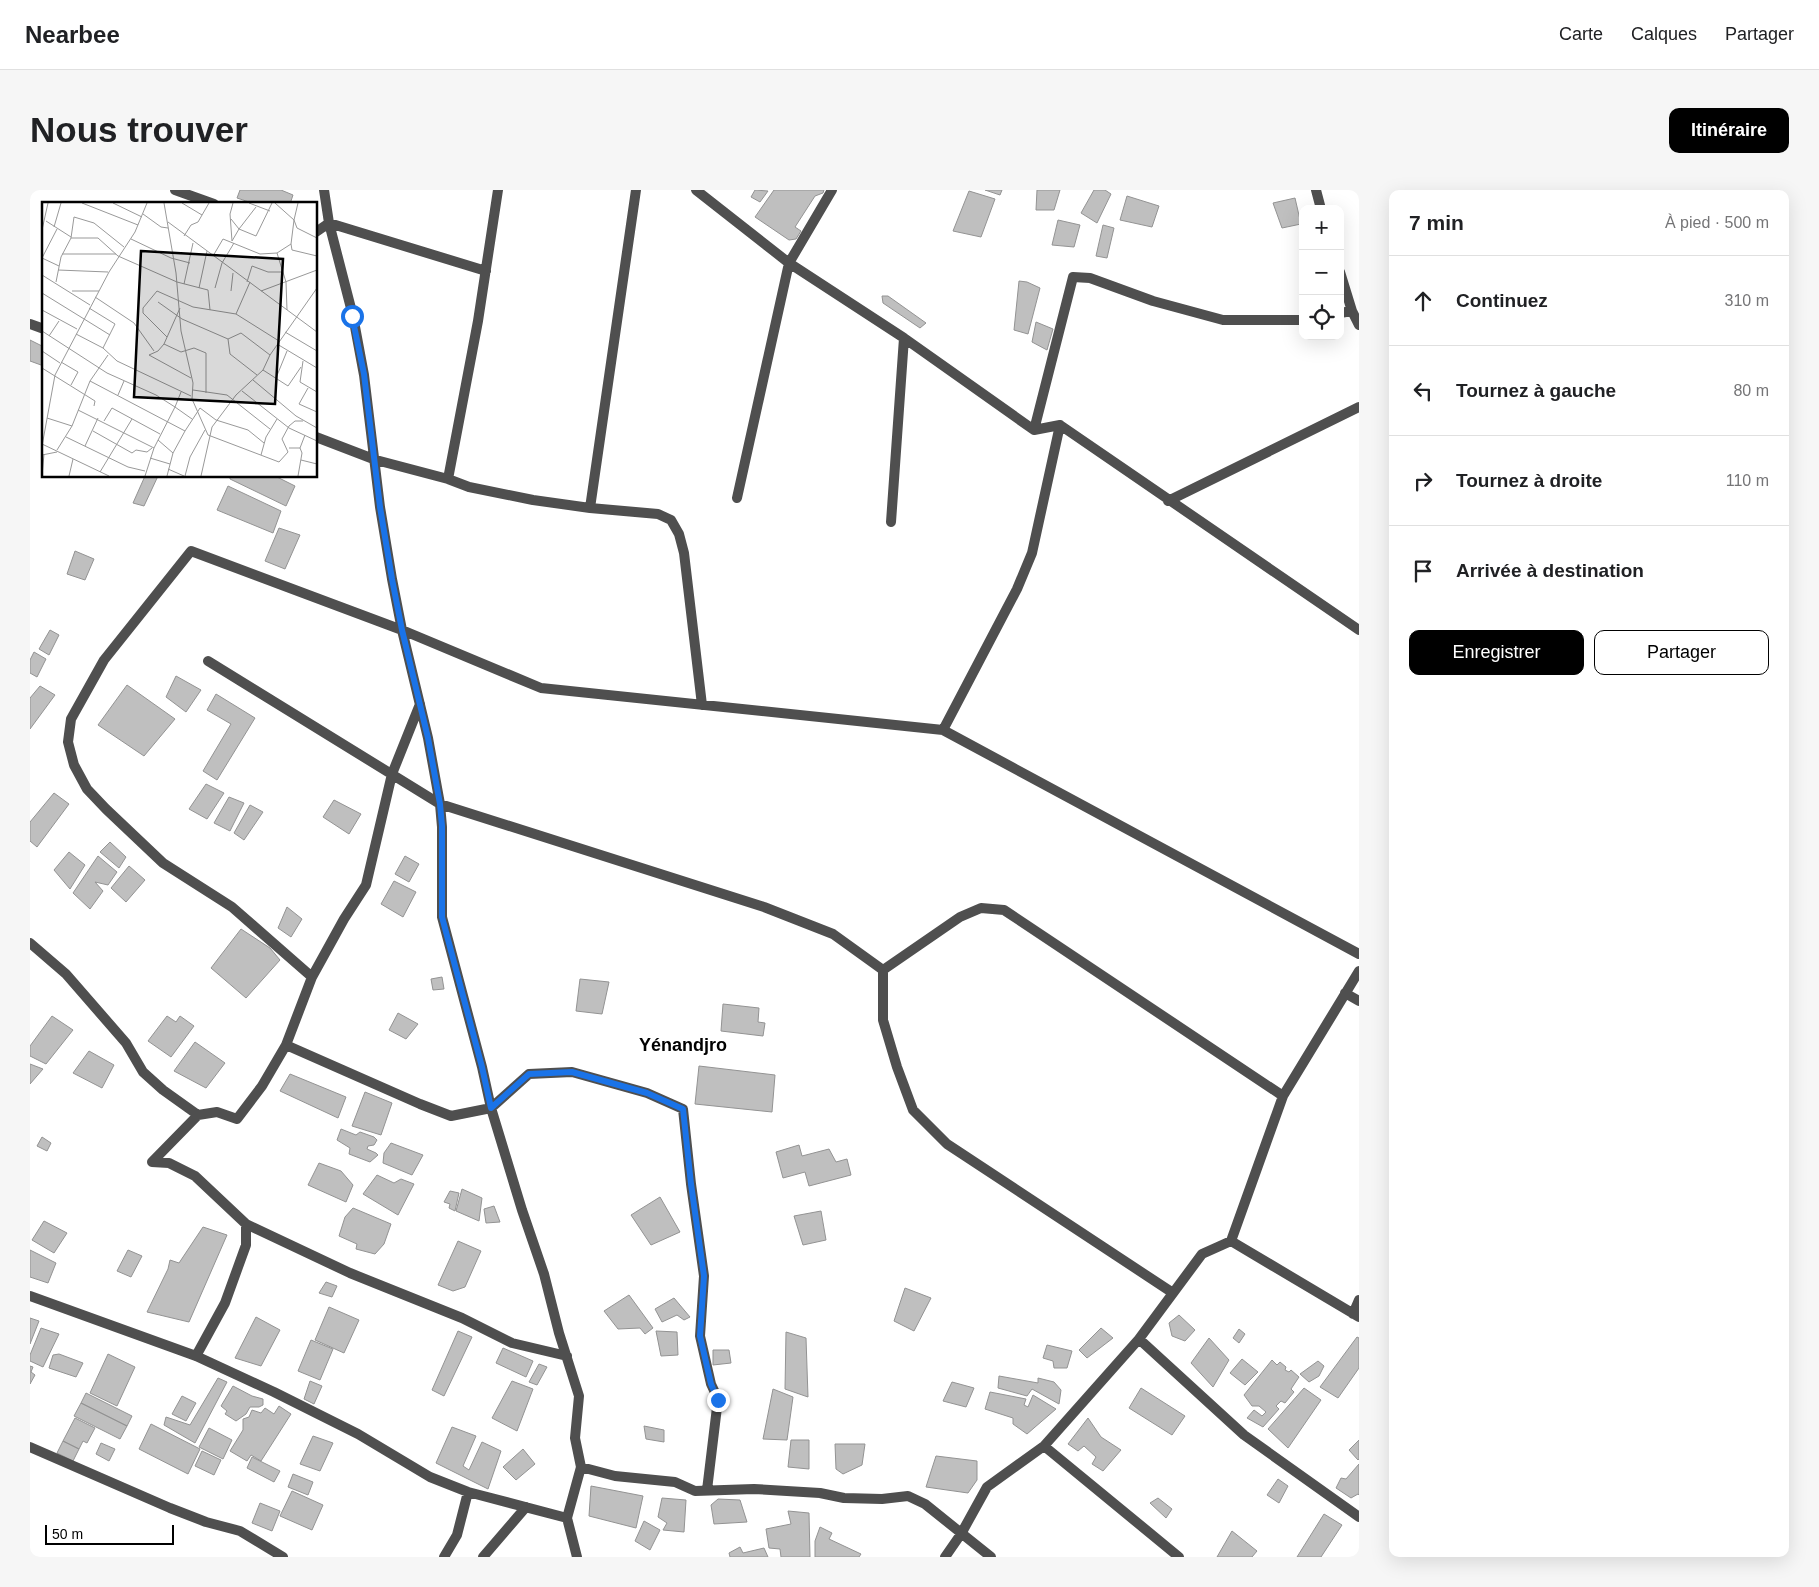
<!DOCTYPE html>
<html lang="fr">
<meta charset="utf-8">
<style>
body{margin:0;font-family:Arial,sans-serif;background:#f6f6f6;color:#202124}
.controls{position:absolute;right:15px;top:15px;display:grid;overflow:hidden;border-radius:10px;box-shadow:0 5px 20px #0002}
.controls button{width:45px;height:45px;display:grid;place-items:center;padding:0;border:0;border-bottom:1px solid #e0e0e0;background:#fff;color:#202124;font:25px sans-serif}
.scale{position:absolute;left:15px;bottom:12px;width:129px;box-sizing:border-box;padding-left:5px;border:2px solid #000;border-top:0;font-size:14px;line-height:18px;white-space:nowrap;color:#000;-webkit-text-stroke:4px #fff;paint-order:stroke}
.stop{position:absolute;width:15px;height:15px;margin:-11px;border:4px solid #1a73e8;border-radius:50%;background:#fff}
.stop.end{background:#1a73e8;border-color:#fff;box-shadow:0 1px 5px #0008}
.list{margin:0;padding:0;list-style:none}
h2{display:flex;justify-content:space-between;align-items:center;height:65px;margin:0;padding:0 20px;font-size:21px}
h2 small{font-size:16px;font-weight:400;color:#757577}
.list li{display:grid;grid-template-columns:32px 1fr auto;gap:15px;align-items:center;box-sizing:border-box;height:90px;padding:0 20px;border-top:1px solid #e0e0e0}
.list b{display:block;font-size:19px;white-space:nowrap}
.list em{font-size:16px;font-style:normal;color:#757577}
.actions{display:flex;gap:10px;padding:15px 20px}
.actions a{flex:1;padding:11px 0;border:1px solid #000;border-radius:10px;text-align:center;font-size:18px;color:#000}
.actions .main{background:#000;color:#fff}
.icon{flex:none;width:28px;height:28px;fill:none;stroke:currentColor;stroke-width:2;stroke-linecap:round;stroke-linejoin:round}
.map{position:relative;flex:none;width:1329px;height:1367px;overflow:hidden;border-radius:10px}
header{display:flex;align-items:center;gap:30px;box-sizing:border-box;height:70px;padding:0 25px;background:#fff;border-bottom:1px solid #e0e0e0}
header strong{font-size:24px}
nav{display:flex;gap:28px;margin-inline-start:auto;font-size:18px}
.intro{display:flex;align-items:center;justify-content:space-between;box-sizing:border-box;height:120px;padding:0 30px}
h1{margin:0;font-size:35px}
.button{padding:12px 22px;border-radius:10px;background:#000;color:#fff;font-size:18px;font-weight:700}
main{display:flex;gap:30px;padding:0 30px}
aside{flex:1;background:#fff;border-radius:10px;box-shadow:0 5px 20px #0002}
.map>svg:first-child{display:block}
.building{fill:#bfbfbf;stroke:#939393}
.lines{fill:none;stroke-linecap:round;stroke-linejoin:round}
.minor{stroke:#4f4f4f;stroke-width:10}
.route{stroke:#1a73e8;stroke-width:6}
.labels{text-anchor:middle;dominant-baseline:central;stroke-width:5;stroke-linejoin:round;paint-order:stroke}
.quarter-label{font-size:18px;font-weight:bold;fill:#000;stroke:#fff}
.inset-road{fill:none;stroke:#999;stroke-width:1}
.view{fill:#000;fill-opacity:0.15;stroke:#000;stroke-width:2.5}
.inset-edge{fill:none;stroke:#000;stroke-width:2.5}
</style>
<header>
<strong>Nearbee</strong>
<nav><a>Carte</a><a>Calques</a><a>Partager</a></nav>
</header>
<div class="intro"><h1>Nous trouver</h1><a class="button">Itinéraire</a></div>
<main>
<div class="map">
<svg width="1329" height="1367" viewBox="0 0 1329 1367">
<rect width="100%" height="100%" fill="#fff"/>
<path class="building" d="M210 0H251L263 5 260 14H225L207 8Z
M725 0 738 1 730 12 721 7Z
M744 0H794L793 3 785 6 765 37 771 41 766 49 759 50 725 27Z
M955 0H972L970 5Z
M1007 0H1030L1024 20H1006Z
M1064 0H1075L1081 4 1067 33 1051 23Z
M939 1 965 9 951 47 923 41Z
M1097 6 1129 16 1122 37 1090 30Z
M1265 8 1271 34 1252 38 1243 13Z
M1028 30 1050 35 1044 57 1022 55Z
M1073 35 1084 38 1077 68 1066 66Z
M989 91 997 92 1010 98 998 144 984 140Z
M852 106H858L896 133 890 138 853 113Z
M1006 132 1023 139 1017 160 1002 152Z
M0 150 14 157V172L11 175 0 171Z
M115 286H128L114 316 103 313Z
M200 286H245L265 296 256 316 200 289Z
M198 296 251 321 243 343 187 320Z
M249 338 270 345 255 379 235 371Z
M45 361 64 369 55 390 37 384Z
M20 440 29 445 19 465 9 459Z
M4 462 16 469 7 487 0 483V470Z
M146 486 171 500 156 522 136 507Z
M97 495 145 529 114 566 68 535Z
M10 496 25 505 0 539V508Z
M186 504 225 528 187 590 173 581 201 534 177 520Z
M176 594 194 603 177 629 159 619Z
M24 603 39 614 7 657 0 651V632Z
M199 607 214 613 200 641 184 633Z
M304 610 331 624 319 644 293 627Z
M220 615 233 622 214 650 204 643Z
M80 652 96 667 89 678 70 662Z
M39 662 55 675 40 699 24 680Z
M68 666 87 682 78 695 65 692 73 701 60 719 43 703Z
M375 666 389 674 379 692 365 684Z
M99 676 115 690 96 712 81 698Z
M364 691 386 702 373 727 351 714Z
M257 717 272 729 261 747 248 738Z
M211 739 240 758 250 770 216 808 181 778Z
M412 787 414 799 403 800 401 789Z
M550 789 579 792 572 824 546 821Z
M693 814 729 818 728 832 735 833 733 846 691 841Z
M368 823 388 834 376 849 359 840Z
M22 826 43 840 16 874 0 866V856Z
M137 826 146 832 150 826 164 836 141 867 118 851Z
M165 852 195 873 176 898 144 881Z
M59 861 84 875 72 898 43 883Z
M0 874 13 879 0 894Z
M669 876 745 885 742 922 665 914Z
M260 884 316 907 308 928 250 901Z
M335 902 362 913 351 945 322 936Z
M311 939 326 945 330 942 344 947 347 950 344 955 338 956 337 959 346 963 348 965 340 972 319 964 320 958 307 950Z
M12 947 21 953 17 961 7 956Z
M361 953 393 965 382 985 353 973 354 963Z
M769 955 772 966 799 959 806 972 817 969 821 985 779 996 775 982 753 988 746 962Z
M289 973 311 981 323 995 316 1012 278 995Z
M347 985 364 993 371 989 384 994 368 1025 333 1004Z
M432 999 452 1008 449 1031 426 1021Z
M420 1001 429 1003 425 1021 419 1018 420 1014 414 1012Z
M630 1007 650 1042 621 1055 601 1025Z
M464 1016 470 1032 456 1033 454 1019Z
M323 1018 361 1034 354 1054 345 1064 326 1059 327 1054 309 1046 315 1027Z
M791 1021 796 1050 773 1055 764 1026Z
M14 1031 37 1043 24 1063 2 1050Z
M173 1037 197 1045 159 1132 117 1122 138 1079 140 1070 149 1073Z
M428 1051 451 1061 435 1097 423 1101 408 1095Z
M0 1060 26 1073 18 1093 0 1087Z
M98 1060 112 1066 101 1087 87 1081Z
M296 1092 307 1096 302 1107 289 1103Z
M875 1098 901 1108 884 1141 864 1131Z
M599 1105 623 1138 615 1144 610 1138 588 1139 574 1121Z
M644 1108 660 1127 654 1130 647 1125 632 1132 625 1119Z
M299 1117 329 1130 314 1163 285 1150Z
M1149 1125 1165 1140 1155 1151 1142 1146 1139 1133Z
M226 1127 250 1140 231 1176 205 1168Z
M0 1128 9 1131 0 1154Z
M11 1138 29 1144 13 1177 0 1171V1165Z
M1071 1138 1083 1148 1057 1168 1049 1160Z
M1209 1139 1215 1144 1209 1153 1203 1148Z
M428 1141 442 1147 414 1206 402 1200Z
M626 1141 647 1142 648 1165 631 1166Z
M756 1142 776 1148 778 1207 755 1199Z
M1327 1147 1329 1148V1178L1308 1208 1290 1197Z
M1179 1148 1199 1170 1183 1197 1161 1173Z
M281 1150 303 1159 290 1190 268 1181Z
M1017 1155 1042 1161 1037 1178H1024L1023 1171 1013 1168Z
M473 1158 503 1171 496 1187 466 1173Z
M683 1160H699L701 1173 683 1175Z
M29 1164 53 1173 46 1187 19 1178 23 1165Z
M78 1164 105 1177 87 1216 60 1203Z
M1212 1169 1228 1182 1215 1195 1200 1183Z
M1242 1170 1247 1175 1250 1172 1256 1177 1255 1180 1259 1182 1261 1180 1269 1187 1261 1199 1264 1202 1255 1213 1251 1211 1246 1216 1249 1219 1233 1237 1217 1228 1224 1220 1232 1226 1236 1222 1229 1216H1222L1214 1205Z
M1288 1171 1294 1176 1289 1186 1279 1192 1270 1184Z
M509 1174 517 1177 507 1195 499 1192Z
M0 1176 3 1177 1 1182 5 1185 0 1194Z
M969 1186 1008 1193V1188L1024 1192 1031 1200 1029 1214 1002 1199 997 1206 968 1198Z
M188 1188 197 1192 165 1253 134 1235 136 1227 160 1235Z
M280 1191 292 1196 284 1214 274 1209Z
M482 1191 503 1199 487 1241 462 1228Z
M922 1192 944 1198 936 1217 913 1211Z
M203 1196 222 1206 233 1209V1215L229 1217H220L216 1224 206 1231 195 1224 197 1221 191 1216Z
M1111 1198 1155 1226 1142 1245 1099 1218Z
M1274 1198 1291 1210 1258 1258 1238 1239Z
M743 1199 763 1207 757 1250 733 1249Z
M960 1202 996 1209 994 1215 998 1217 1003 1205 1026 1219 997 1244 983 1234V1228L955 1219Z
M56 1203 102 1226 97 1236 51 1213Z
M152 1206 166 1213 156 1231 142 1224Z
M51 1213 97 1236 90 1249 44 1226Z
M249 1216 261 1224 231 1271 221 1265 217 1271 200 1261 213 1240V1229L219 1227 222 1220 231 1223 235 1218 244 1224Z
M45 1228 65 1238 57 1253 53 1251 49 1259 33 1251Z
M1058 1228 1071 1247 1091 1260 1073 1281 1062 1274 1066 1267 1054 1256 1048 1261 1038 1254Z
M121 1234 170 1259 158 1284 109 1259Z
M614 1236 634 1240V1252L616 1249Z
M422 1237 446 1246 433 1276 439 1280 452 1252 471 1261 458 1299 406 1273Z
M179 1238 202 1250 193 1269 169 1257Z
M283 1246 303 1253 290 1281 270 1274Z
M761 1250H779V1279L758 1277Z
M1329 1250V1269L1328 1270 1319 1260Z
M33 1251 49 1259 43 1271 27 1263Z
M71 1253 85 1259 79 1271 66 1264Z
M805 1254H835L832 1275 813 1284 806 1279Z
M493 1259 505 1274 486 1290 473 1277Z
M172 1261 191 1270 184 1285 165 1276Z
M906 1266 947 1271V1290L938 1303 896 1297Z
M222 1267 250 1281 244 1292 217 1278Z
M1329 1274V1305L1328 1304 1321 1308 1306 1298 1311 1288 1316 1289Z
M263 1284 283 1292 278 1305 258 1297Z
M1248 1289 1258 1296 1249 1313 1237 1305Z
M561 1296 613 1306 606 1338 559 1326Z
M262 1301 293 1315 282 1340 250 1326Z
M632 1308 656 1310 654 1342 633 1340 637 1333 628 1327Z
M1128 1308 1142 1319 1136 1328 1120 1313Z
M688 1309 710 1310 717 1332 684 1334 681 1315Z
M230 1313 250 1321 242 1341 222 1333Z
M758 1321 779 1323 780 1367H751L750 1359 739 1358 736 1339 761 1334Z
M1294 1324 1312 1335 1291 1367H1267Z
M614 1331 630 1340 620 1360 605 1351Z
M790 1337 802 1343 799 1349 831 1364 829 1367H785V1351Z
M1202 1341 1227 1361 1222 1367H1187Z
M710 1357 713 1363 734 1358 738 1367H700L699 1363Z"/>
<g class="lines">
<path class="minor" d="M145 0 184 14
M294 0 299 33 323 126 334 185 350 317 362 389 372 440 398 548 410 614 412 637V727L452 877 461 918 492 1020 514 1084 529 1143 549 1206 545 1248 551 1277 537 1328 547 1367
M666 0 759 73 874 148 1004 240 1030 235 1329 440
M1286 0 1291 19
M286 42 299 33 456 81
M1310 82 1322 121 1329 135
M1310 123 1322 121
M0 134 14 139
M1004 240 1043 87 1060 88 1123 111 1193 130H1273
M286 247 346 270 418 289 439 297 503 310 560 318 628 324 641 330 649 344 654 363 672 515
M418 289 448 131 468 0
M707 308 759 73 802 0
M1138 311 1329 217
M560 318 606 0
M861 332 874 148
M178 471 410 614 734 717 803 744 853 780
M913 540 1329 764
M0 753 36 784 96 853 113 882 133 900 168 925
M853 780 930 727 951 718 974 720 1253 906
M853 780V830L867 877 883 920 917 954 1143 1103
M282 787 202 717 133 673 76 619 57 599 44 575 38 552 41 529 74 470 161 361 372 440 511 498 913 540 987 399 1002 363 1030 235
M1315 803 1329 811
M256 855 390 914 421 926 461 918 499 884 542 882 617 903 653 919 661 994 674 1086 670 1146 681 1194 688 1209 677 1300
M122 972 168 925 187 922 207 929 232 896 256 855 282 787 314 729 336 695 362 584 390 514
M122 972 139 973 165 986 216 1034 320 1083 432 1128 482 1153 537 1166
M1201 1051 1329 1127
M0 1106 166 1166 244 1202 328 1244 400 1287 438 1302 537 1328
M1323 1124 1329 1110
M1109 1149 1214 1245 1329 1327
M166 1166 195 1113 216 1055V1034
M1014 1256 1149 1367
M0 1257 140 1318 176 1332 210 1341 253 1367
M551 1277 585 1286 645 1292 665 1301 724 1299 790 1303 814 1308 852 1309 878 1306 895 1314 961 1367
M414 1367 427 1345 438 1302
M453 1367 496 1317
M915 1367 931 1344 957 1297 1014 1256 1109 1149 1172 1064 1201 1051 1253 906 1329 781"/>
</g>
<g class="lines">
<path class="route" d="M322 126 334 184 350 317 362 389 372 440 398 548 410 614 412 636V727L452 877 461 918 499 884 542 882 617 903 653 919 661 994 674 1086 670 1146 681 1194 688 1210"/>
</g>
<g class="labels">
<g class="quarter-label">
<text x="653" y="855">Yénandjro</text>
</g>
</g>
<g transform="translate(12 12)">
<rect width="275" height="275" fill="#fff"/>
<path class="inset-road" d="M40 1 96 23M71 1 100 15M122 1 134 71 139 129 151 181 150 197 166 233 237 260 246 250 240 237 247 224 253 219H261M140 1 160 13M207 1 228 9M256 1 252 18 255 26 275 36M214 5 197 27 214 34 230 1M101 12 119 25 126 26M189 17 197 27 190 39M4 19 29 35M126 20 275 130M12 25 19 1M0 28 6 1M142 34 149 23 156 20 167 1M29 36 32 15 52 21 82 45M89 37 129 56 148 61M190 39 188 12 191 1M249 42 250 48 275 54M235 51 244 80 245 108M20 52H74M171 54 181 37 218 52 235 51 249 42 252 18 233 1M0 56 15 27M0 56 17 64M16 68 66 70M0 73 48 103M14 80 19 55 29 36H56L76 54 135 80 166 88 168 108M205 80 210 64 226 70H239M142 82 151 41M157 86 165 49M173 86 180 61 192 41M30 89H57M189 89 191 71M219 89 275 68M0 91 68 133M53 95 92 121 112 149M116 100 140 117 186 137M47 106 73 122 61 146M138 106 122 142 116 149 107 153 149 176M0 108 35 127M194 112 237 139M0 129 65 171 114 193 133 205 112 246 36 208M243 130 275 149M34 132 61 146 75 159 149 194M7 134 17 119M125 135 101 111V106L115 89 151 105 194 112 208 80M186 137 199 131 228 153M186 137 188 152 215 173M122 142 139 150 152 146 164 151V191M235 142 275 166M0 149 18 161M261 159 258 180 275 190M19 160 36 170 29 183M0 166 53 199 52 204M221 168 246 184 259 165M234 176 245 149M211 178 254 214 275 226M48 179 143 229 158 206 174 218 206 228 222 241M266 186 257 202 275 210M151 188 185 193 228 227M200 189 247 226 275 239M139 190 133 205 150 217M76 193 82 179M5 216 30 224M62 219 70 206 118 232M51 229 90 251 94 248 105 250 110 246M24 235 86 265 103 269M116 238 131 251 125 274M0 242 67 274M0 244 13 173 67 70 93 30 105 1M43 244 56 216M247 246H258L263 233M15 248 30 224 48 179 66 153M131 251 143 229M0 253 15 250M219 253 224 235 235 217M108 256 128 262M259 258 275 262M126 267 142 274M58 270 90 217M0 274 2 252M27 274 31 257M103 274 112 246M143 274 148 255 163 228M159 274 170 225 194 193 221 168 228 153 275 86M256 274 260 251 258 246"/>
<path class="view" d="M99 49 241 57 233 202 92 195Z"/>
<rect width="275" height="275" class="inset-edge"/>
</g>
</svg>
<div class="controls">
<button>+</button>
<button>−</button>
<button><svg class="icon" aria-label="locate" viewBox="0 0 24 24"><circle cx="12" cy="12" r="6"/><path d="M12 2v4M12 18v4M2 12h4M18 12h4"/></svg></button>
</div>
<div class="scale">50 m</div>
<div class="stop" style="left:322px;top:126px"></div>
<div class="stop end" style="left:688px;top:1210px"></div>
</div>
<aside>
<h2>7 min<small>À pied · 500 m</small></h2>
<ul class="list">
<li><svg class="icon" aria-label="ahead" viewBox="0 0 24 24"><path d="M12 20V5M6 11l6-6 6 6"/></svg><div><b>Continuez</b></div><em>310 m</em></li>
<li><svg class="icon" aria-label="left" viewBox="0 0 24 24"><path d="M17 20v-9H6M10 6l-5 5 5 5"/></svg><div><b>Tournez à gauche</b></div><em>80 m</em></li>
<li><svg class="icon" aria-label="right" viewBox="0 0 24 24"><path d="M7 20v-9h11M14 6l5 5-5 5"/></svg><div><b>Tournez à droite</b></div><em>110 m</em></li>
<li><svg class="icon" aria-label="arrive" viewBox="0 0 24 24"><path d="M6 21V4h12l-3 4 3 4H6"/></svg><div><b>Arrivée à destination</b></div></li>
</ul>
<div class="actions"><a class="main">Enregistrer</a><a>Partager</a></div>
</aside>
</main>
